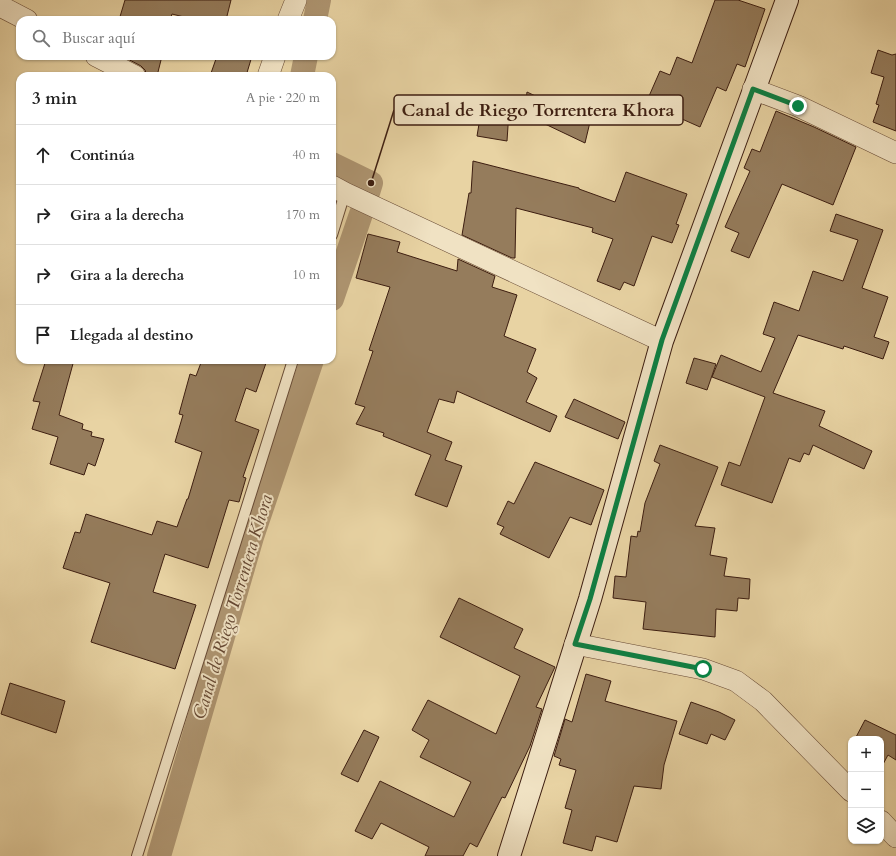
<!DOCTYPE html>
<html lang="es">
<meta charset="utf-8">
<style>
body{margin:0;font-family:Cardo,serif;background:#f6f6f6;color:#222}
.controls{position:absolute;right:12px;bottom:12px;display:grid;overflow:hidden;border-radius:8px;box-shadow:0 1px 3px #0004}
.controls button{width:36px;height:36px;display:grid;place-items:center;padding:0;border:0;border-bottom:1px solid #e0e0e0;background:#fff;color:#222;font:20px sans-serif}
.stop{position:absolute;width:12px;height:12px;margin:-9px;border:3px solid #0b8043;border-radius:50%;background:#fff}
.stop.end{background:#0b8043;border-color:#fff;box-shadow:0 1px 4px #0008}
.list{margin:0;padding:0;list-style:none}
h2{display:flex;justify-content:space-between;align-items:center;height:52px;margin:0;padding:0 16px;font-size:17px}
h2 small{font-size:13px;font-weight:400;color:#767676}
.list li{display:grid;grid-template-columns:26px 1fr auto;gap:12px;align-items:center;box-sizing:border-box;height:60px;padding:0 16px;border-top:1px solid #e0e0e0}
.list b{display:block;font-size:15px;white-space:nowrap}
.list em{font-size:13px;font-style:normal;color:#767676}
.icon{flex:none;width:22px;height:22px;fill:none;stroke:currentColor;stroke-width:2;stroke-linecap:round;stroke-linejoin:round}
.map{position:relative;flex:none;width:896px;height:856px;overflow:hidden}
.search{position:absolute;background:#fff;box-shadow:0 1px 3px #0004;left:16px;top:16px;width:320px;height:44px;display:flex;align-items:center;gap:10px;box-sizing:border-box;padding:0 14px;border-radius:12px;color:#767676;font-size:15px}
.panel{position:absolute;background:#fff;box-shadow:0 1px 3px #0004;left:16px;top:72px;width:320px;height:292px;border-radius:12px}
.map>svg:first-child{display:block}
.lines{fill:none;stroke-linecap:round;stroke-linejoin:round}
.canal{stroke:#ae9571;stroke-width:24}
.building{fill:#957c5c;stroke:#3c1d10}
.lane-casing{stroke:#674a35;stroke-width:12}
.street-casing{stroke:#674a35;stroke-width:22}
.secondary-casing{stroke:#3c1d10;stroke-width:24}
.lane{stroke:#f0e2c3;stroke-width:10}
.street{stroke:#f0e2c3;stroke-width:21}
.secondary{stroke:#f0e2c3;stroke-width:22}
.route{stroke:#0b8043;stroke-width:5}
.labels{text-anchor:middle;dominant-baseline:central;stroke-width:4;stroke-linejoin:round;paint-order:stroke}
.water-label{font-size:18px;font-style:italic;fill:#644732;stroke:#f0e2c3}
.leader{fill:none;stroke:#3c1d10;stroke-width:1.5}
.callout-dot{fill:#3c1d10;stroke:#f0e2c3;stroke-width:1.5}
.callout{fill:#f0e2c3;stroke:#3c1d10;stroke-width:1.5}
.callout-label{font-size:18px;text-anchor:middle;font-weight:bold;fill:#3c1d10}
</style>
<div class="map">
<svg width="896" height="856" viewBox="0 0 896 856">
<rect width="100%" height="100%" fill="#e8d3a3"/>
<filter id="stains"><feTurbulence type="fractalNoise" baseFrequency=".005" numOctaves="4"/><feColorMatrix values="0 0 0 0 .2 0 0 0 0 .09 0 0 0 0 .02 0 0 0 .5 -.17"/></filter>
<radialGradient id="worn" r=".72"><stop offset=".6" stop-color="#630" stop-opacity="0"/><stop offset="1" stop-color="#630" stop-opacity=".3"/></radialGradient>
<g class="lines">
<path class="canal" d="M315 20 319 0
M302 76 306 56
M332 164 371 183 367 196
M332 299 361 214
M159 856 252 537 312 360"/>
</g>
<path class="building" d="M125 0H231L226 20H196L172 14 170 20H119Z
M715 0H738L765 9 745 67 737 64 726 91 717 87 700 127 646 103 660 71 670 75 677 57 692 63Z
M878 50 892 55 896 54V131L873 122 879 105 876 104 884 77 871 73Z
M122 56H162L157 76H147L145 70 141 66Z
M217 56H252L246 76H210Z
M527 92 590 122 585 143 524 114Z
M482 106 509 111 507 141 477 136Z
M776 111 814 127 856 147 833 205 782 184 749 258 731 251 739 233 725 227 750 171 744 168 752 149 760 152Z
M473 161 579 188V189L615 202 626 172 687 194 676 224 679 225 672 243 652 236 634 286 624 282 620 290 597 281 613 239 592 232 593 228 516 208 515 258H512L462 235 469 193H471Z
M836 214 883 230 862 288 888 297 874 337 889 342 883 359 844 346 843 349 798 335 773 393 825 411 819 426 872 451 864 469 813 445 809 455 804 453 800 462 789 458 772 503 721 485 729 462 740 466 765 397 712 377 721 355 761 372 775 338 763 334 774 302 799 311 813 271 843 281 858 240 830 231Z
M368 234 400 242 397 252 457 271 458 259 495 276 492 287 517 295 504 336 536 349 527 372 537 378 526 402 557 416 550 432 457 391 454 403 439 399 427 432 452 442 445 460 462 466 447 507 415 495 431 455 383 436 384 433 356 424 365 407 355 404 373 351 369 350 390 287 356 278Z
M694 358 716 364 707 390 686 383Z
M46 360H74L59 415 83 424 82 429 92 432 91 436 104 439 95 466 88 463 84 475 50 464 58 437 32 429 40 402 33 401Z
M202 360H256L266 363 256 392 246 388 235 421 259 430 243 477 246 478 239 502 229 500 208 568 165 554 153 592 196 605 175 669 91 642 110 583 63 568 75 532 80 533 86 514 152 535 157 521 177 527 187 499H188L202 452 175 442 183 415 179 414 190 374 196 376Z
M574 399 625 422 618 439 565 417Z
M660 445 718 467 695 526 715 528 710 555 727 558 724 576 750 579 749 599 738 598 737 611 716 609 715 637 643 629 646 602 613 598 615 576 626 577 631 536 637 537 638 531 640 532 645 503 660 464 654 461Z
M535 462 604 490 591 525 570 517 549 558 500 534 504 527 497 524 508 501 514 504Z
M459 598 523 629 514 648 555 667 536 707 542 709 530 746 505 798 502 797 477 847 470 843 463 856H425L429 847 381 823 372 839 355 831 380 781 454 817 471 782 420 757 429 740 412 730 428 700 496 734 520 676 440 637Z
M586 674 611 681 605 701 677 721 664 765 661 789 634 786 617 842 596 836 592 851 563 843 572 810 565 808 576 770 559 765 561 759 554 756 565 719 572 722Z
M10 683 65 701 56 733 1 714Z
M691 702 719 712 735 720 725 740 711 734 707 744 679 734Z
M865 720 896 735V760L888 755 881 768V739H855Z
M364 730 379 737 358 782 341 774Z"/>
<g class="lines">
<defs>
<path id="lane" d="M332 235 345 193
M137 856 293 360"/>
<path id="street" d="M0 6 27 20
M288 20 296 0
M96 56 135 76
M268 76 275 56
M753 89 798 106 896 153
M332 186 345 193 662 341
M575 644 703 669 736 681 763 701 851 791
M881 821 896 837"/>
<path id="secondary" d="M509 856 590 599 662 341 787 0"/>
</defs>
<use href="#lane" class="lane-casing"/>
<use href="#street" class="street-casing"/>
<use href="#secondary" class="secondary-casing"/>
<use href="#lane" class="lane"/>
<use href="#street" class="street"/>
<use href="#secondary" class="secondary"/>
</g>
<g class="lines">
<path class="route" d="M703 669 575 644 590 599 662 340 753 89 798 106"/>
</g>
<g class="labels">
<g class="water-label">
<text transform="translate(233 607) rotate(-73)">Canal de Riego Torrentera Khora</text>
</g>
</g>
<path class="leader" d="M371 183L394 110"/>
<circle class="callout-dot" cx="371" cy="183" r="4"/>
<rect class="callout" x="394" y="95" width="289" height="30" rx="4"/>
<g class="callout-label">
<text x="538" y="116">Canal de Riego Torrentera Khora</text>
</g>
<rect width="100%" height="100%" filter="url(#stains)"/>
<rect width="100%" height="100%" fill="url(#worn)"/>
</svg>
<div class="controls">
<button>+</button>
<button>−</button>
<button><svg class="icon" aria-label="layers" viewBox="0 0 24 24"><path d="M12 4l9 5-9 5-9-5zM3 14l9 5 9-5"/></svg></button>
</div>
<div class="stop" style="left:703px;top:669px"></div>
<div class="stop end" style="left:798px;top:106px"></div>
<div class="search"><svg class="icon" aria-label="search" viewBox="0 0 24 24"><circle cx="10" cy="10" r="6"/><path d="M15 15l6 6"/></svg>Buscar aquí</div>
<section class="panel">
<h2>3 min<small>A pie · 220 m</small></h2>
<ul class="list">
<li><svg class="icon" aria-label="ahead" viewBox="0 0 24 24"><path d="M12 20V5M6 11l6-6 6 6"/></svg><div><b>Continúa</b></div><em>40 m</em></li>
<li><svg class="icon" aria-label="right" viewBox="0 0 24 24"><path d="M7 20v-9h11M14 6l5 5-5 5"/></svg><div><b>Gira a la derecha</b></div><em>170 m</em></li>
<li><svg class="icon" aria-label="right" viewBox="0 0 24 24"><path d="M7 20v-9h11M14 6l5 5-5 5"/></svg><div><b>Gira a la derecha</b></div><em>10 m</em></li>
<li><svg class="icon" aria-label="arrive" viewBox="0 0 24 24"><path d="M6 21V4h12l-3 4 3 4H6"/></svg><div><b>Llegada al destino</b></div></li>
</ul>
</section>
</div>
